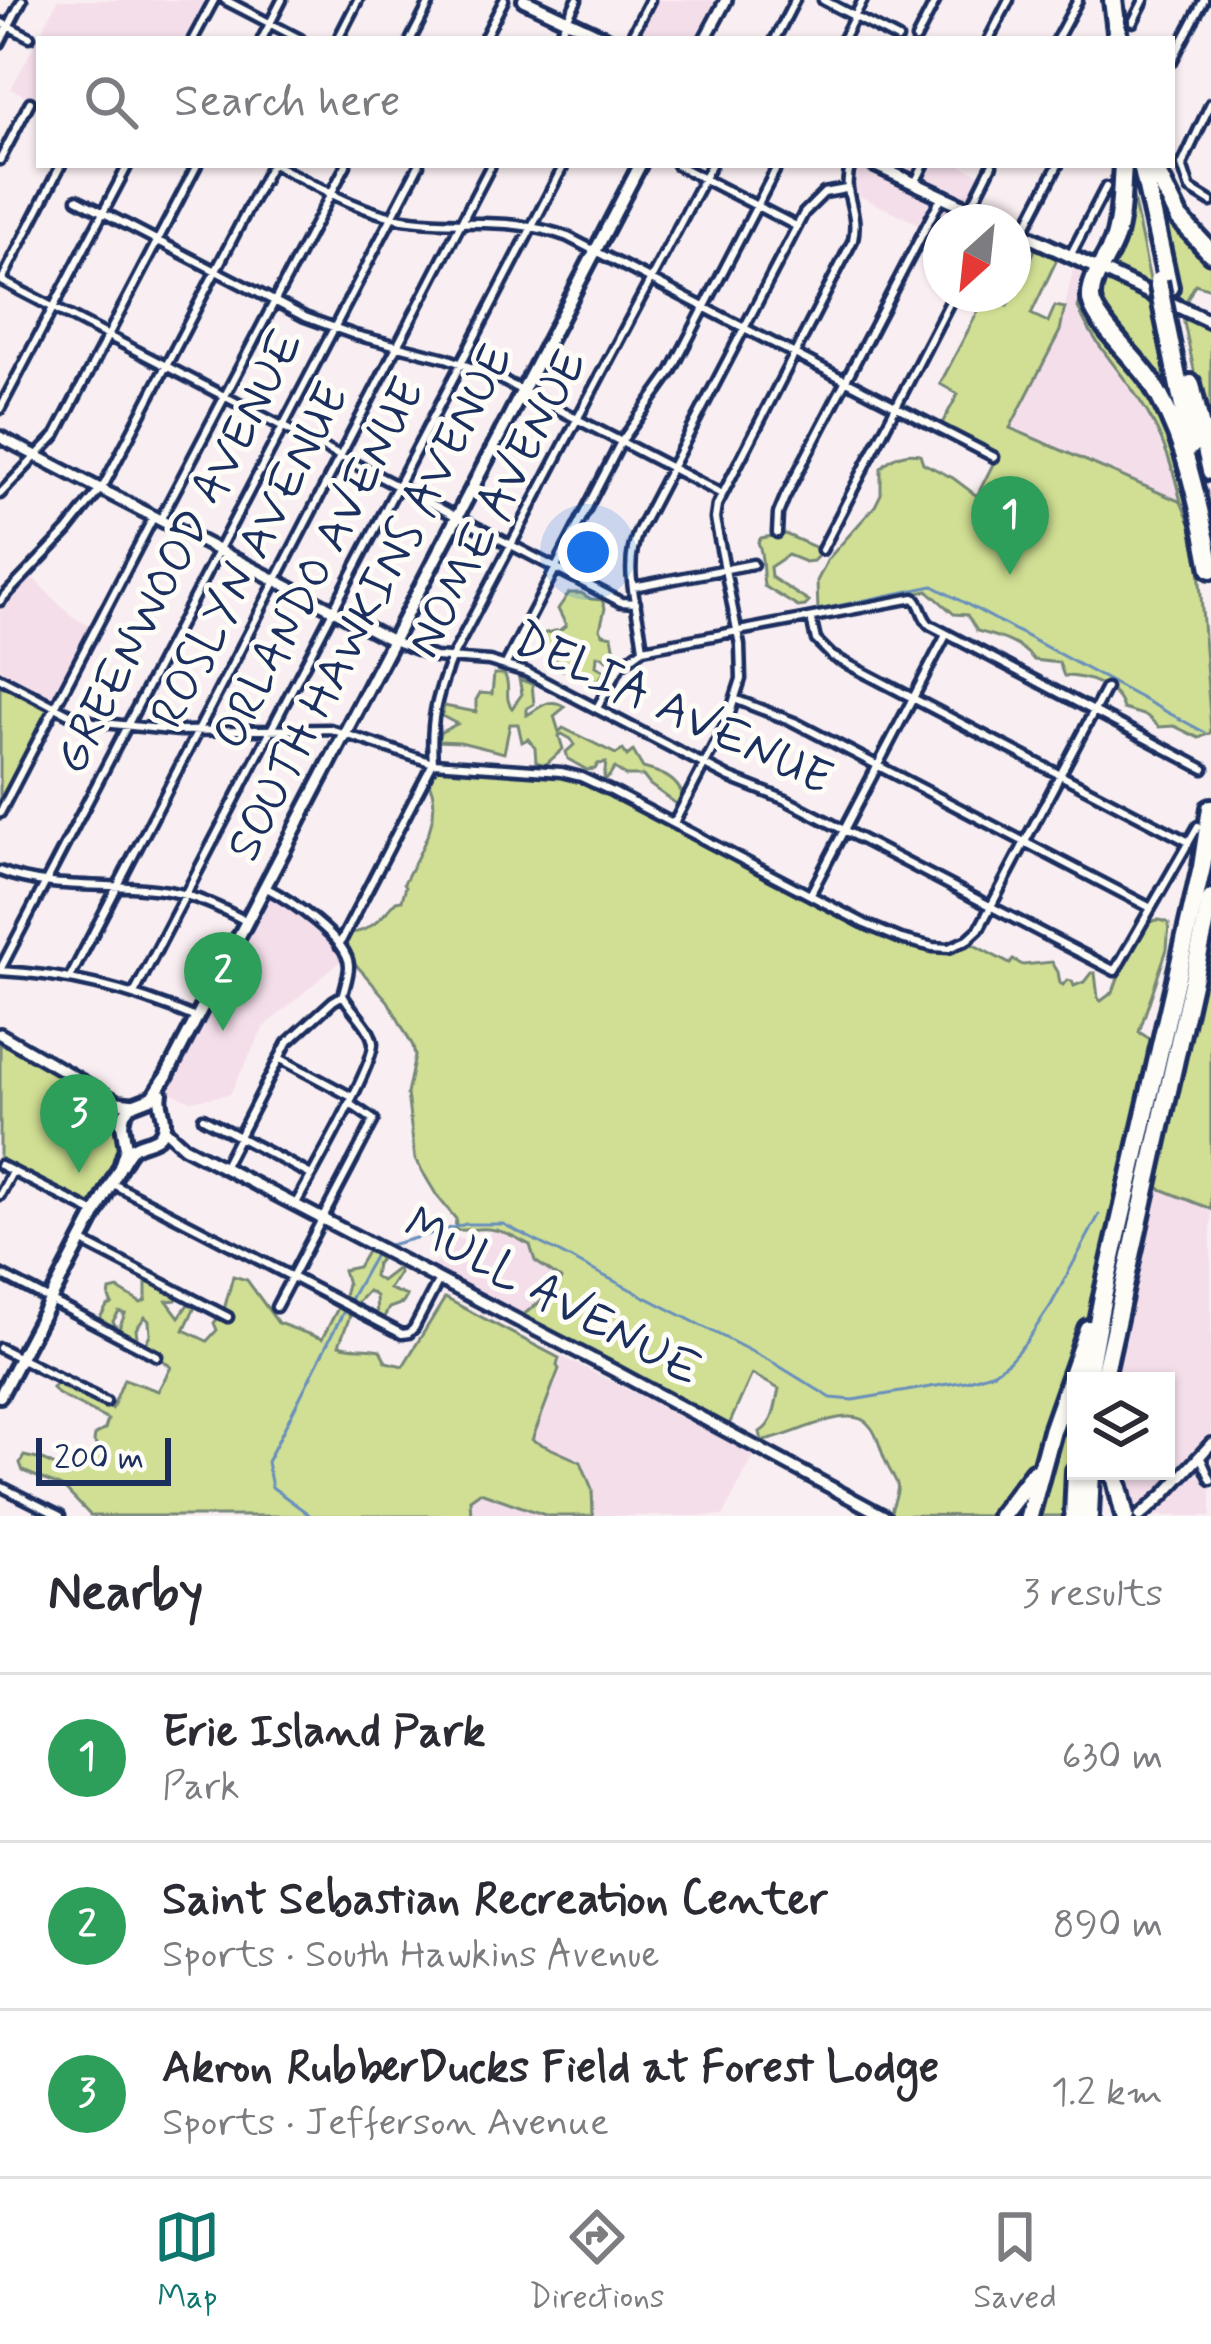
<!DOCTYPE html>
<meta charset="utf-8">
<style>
body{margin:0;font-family:Mynerve,sans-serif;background:#f7f7f7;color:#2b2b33}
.controls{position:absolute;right:36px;bottom:36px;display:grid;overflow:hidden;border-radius:0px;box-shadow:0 3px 9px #0004}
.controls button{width:108px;height:108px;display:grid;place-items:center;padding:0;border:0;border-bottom:3px solid #e1e1e2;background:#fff;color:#2b2b33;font:60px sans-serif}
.compass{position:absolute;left:923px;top:204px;width:108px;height:108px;border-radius:50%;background:#fff;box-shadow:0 3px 9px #0004;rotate:207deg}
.scale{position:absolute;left:36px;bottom:30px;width:135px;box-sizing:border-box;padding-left:12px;border:6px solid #1b2f5e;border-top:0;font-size:33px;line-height:42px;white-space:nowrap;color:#1b2f5e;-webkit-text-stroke:9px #fdfcf7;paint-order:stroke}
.you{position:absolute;left:588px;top:552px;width:42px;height:42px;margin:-30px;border:9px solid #fff;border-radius:50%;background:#1a73e8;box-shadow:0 0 0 18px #1a73e833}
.badge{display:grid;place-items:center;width:78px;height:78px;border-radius:50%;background:#0f766e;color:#fff;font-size:39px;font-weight:700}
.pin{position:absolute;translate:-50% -99px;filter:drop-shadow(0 3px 6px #0008)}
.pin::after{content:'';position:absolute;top:63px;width:42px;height:36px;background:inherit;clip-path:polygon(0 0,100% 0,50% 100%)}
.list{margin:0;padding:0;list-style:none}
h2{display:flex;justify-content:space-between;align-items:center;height:156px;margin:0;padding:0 48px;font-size:51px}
h2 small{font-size:39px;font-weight:400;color:#7c7c81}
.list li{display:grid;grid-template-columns:78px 1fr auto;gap:36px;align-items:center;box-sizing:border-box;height:168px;padding:0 48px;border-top:3px solid #e1e1e2}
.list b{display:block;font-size:45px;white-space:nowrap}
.list p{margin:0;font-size:39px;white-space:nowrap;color:#7c7c81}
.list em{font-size:39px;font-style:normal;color:#7c7c81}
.icon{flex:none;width:66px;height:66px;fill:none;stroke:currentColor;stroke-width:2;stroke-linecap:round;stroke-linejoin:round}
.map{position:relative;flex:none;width:1211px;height:1516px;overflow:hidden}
.search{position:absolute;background:#fff;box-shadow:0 3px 9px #0004;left:36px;right:36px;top:36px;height:132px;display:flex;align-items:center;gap:30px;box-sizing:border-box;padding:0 42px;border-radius:0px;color:#7c7c81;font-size:45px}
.sheet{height:660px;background:#fff}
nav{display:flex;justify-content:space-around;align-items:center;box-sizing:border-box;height:168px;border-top:3px solid #e1e1e2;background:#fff;font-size:33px;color:#7c7c81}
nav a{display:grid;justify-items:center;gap:6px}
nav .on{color:#0f766e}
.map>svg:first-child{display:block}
.built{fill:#f4deea}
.green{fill:#d0df93;stroke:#768778;stroke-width:3}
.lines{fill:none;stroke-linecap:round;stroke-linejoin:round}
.stream{stroke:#698fbc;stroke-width:3}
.minor-casing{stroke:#1b2f5e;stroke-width:15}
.tertiary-casing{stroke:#1b2f5e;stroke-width:18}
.secondary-casing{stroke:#1b2f5e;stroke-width:20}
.motorway-casing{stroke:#1b2f5e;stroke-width:26}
.minor{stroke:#fdfcf7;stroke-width:6}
.tertiary{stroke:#fdfcf7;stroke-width:9}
.secondary{stroke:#fdfcf7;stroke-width:10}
.motorway{stroke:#fdfcf7;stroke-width:16}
.motorway-bridge-casing{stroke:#1b2f5e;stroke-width:26;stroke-linecap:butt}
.motorway-bridge{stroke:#fdfcf7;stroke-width:16}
.labels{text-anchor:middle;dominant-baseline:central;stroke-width:10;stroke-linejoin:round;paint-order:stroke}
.street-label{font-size:48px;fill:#1b2f5e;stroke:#fdfcf7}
</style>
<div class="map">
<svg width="1211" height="1516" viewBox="0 0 1211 1516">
<rect width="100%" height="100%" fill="#f9eef1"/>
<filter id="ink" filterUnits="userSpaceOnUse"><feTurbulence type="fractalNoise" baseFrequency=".00833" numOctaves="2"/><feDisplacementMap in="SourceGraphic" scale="24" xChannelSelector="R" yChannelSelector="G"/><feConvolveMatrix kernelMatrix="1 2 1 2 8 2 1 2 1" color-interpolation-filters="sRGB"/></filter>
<g filter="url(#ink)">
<path class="built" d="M58 0H208L188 39H39V102L11 89Z
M655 0H711L716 2 696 39H636Z
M875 165H960L985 177 970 208 992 222H941V233L926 225 941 196Z
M857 167 931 199 921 225 857 195 852 181Z
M1073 269 1087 276 1078 308 1085 325 1148 413 1177 485 1181 504 1010 428 1060 331Z
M28 573 69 614 94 629 51 704 0 677V605Z
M265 887 318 924 346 956 264 1027 230 1094 191 1101 163 1089Z
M1151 1185 1211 1209V1438L1157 1496 1138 1508 1123 1497 1118 1471H1166V1381H1113Z
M492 1230 503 1231 530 1245 535 1262 561 1280 558 1288 515 1319 424 1272 425 1267H431L438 1261 449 1234 480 1247Z
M550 1351 755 1452 723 1516H462Z
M1211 1449V1516H1147Z"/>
<path class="green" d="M1128 173 1152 290 1109 269Z
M1153 178 1211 255V289L1195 284 1185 304 1180 303Z
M1037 246 1059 255 1031 314 1048 322 1055 306 1065 308 1064 311 1060 331 1010 428 1181 502C1175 473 1163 438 1147 412 1126 376 1095 347 1078 308L1087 276 1094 279 1088 292 1175 435 1192 502 1182 504 1191 526 1199 569 1211 730 1210 733 1199 738 1174 726 1159 727 1147 716 1123 709C1117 686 1086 676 1064 676L1059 663 1034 660C1020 642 998 637 977 631L967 615 954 614 928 591 818 612 817 581 828 559 875 506 881 494V468C892 456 904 451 920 454L923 463 953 478 977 496 997 456 940 427 958 394 940 384 985 298 1007 306Z
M1103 277 1155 301 1184 439 1106 323 1095 291Z
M1182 313 1211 327V451Z
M785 534 815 547 818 556 813 561 805 562 788 555 770 567 771 577 809 602 805 606 798 607 764 586C762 571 764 556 758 542L761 538Z
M569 593H581L591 599 602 600 605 608 600 629 603 634 612 636 616 657 610 663 602 656H597L596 666 605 671 598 681 572 668 562 670 550 650 540 651 538 644 545 633 560 630 566 625 558 609Z
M494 674H504C512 685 503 698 512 708L522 694 519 679 532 684 534 704 527 708V715C541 707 550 696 565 707L554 716 559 732 563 728 616 754 623 750 627 756 633 751 643 768C662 773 677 778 684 798L682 803 678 805 650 785 643 776H626L615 768 607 779H604L606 763 598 764 595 769 587 770 568 759 566 752 574 745 571 739 562 734 559 736 563 749 545 765 536 762 535 748 528 739 522 742 518 724H510L504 753 460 742 437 741 441 732 457 724 442 716 444 706 476 712V700L480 693 492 694Z
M0 682 50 710 0 808Z
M438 767 552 774 582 781 881 934 936 951H951L970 943 1010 964 1013 960 1023 965 1052 962 1058 972 1060 983 1063 985 1067 980 1072 981 1074 986 1084 982 1091 973H1095L1098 998 1101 1001 1113 992 1124 961 1147 924C1154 919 1161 918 1169 924L1167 949 1139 1032 1150 1039 1147 1052 1154 1055 1093 1305 1044 1446 1027 1480 998 1516 892 1515 891 1511C903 1477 897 1489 885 1460 880 1449 878 1434 869 1425 849 1401 789 1439 762 1441L760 1432C775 1423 775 1405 779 1389L752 1374 728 1427 524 1321 523 1315 558 1288 561 1279 535 1261 530 1245C516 1238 504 1230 488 1229 476 1228 467 1231 455 1230L456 1219 437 1196 415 1159 407 1094 415 1056 413 1046 388 1001 343 950 350 933C371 932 383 916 396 901L402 900 406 886 404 883C418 854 446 814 428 781Z
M1211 922V1209L1151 1185Z
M0 1038 83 1084 114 1106 117 1111 123 1151 93 1207 0 1161Z
M368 1250 379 1253 380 1259 376 1264 374 1276 381 1281 398 1268 399 1273 389 1289 407 1296 403 1303 389 1308 383 1319 377 1318 376 1296 368 1291 354 1306 345 1303 343 1299 347 1284 343 1270 358 1267Z
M233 1276 247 1280 278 1323 322 1339 339 1306 350 1316 339 1345C353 1350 365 1346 380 1350L386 1362 403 1366 445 1298 559 1358 557 1366 559 1369 532 1440 581 1462 592 1489 593 1516H548L480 1492 470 1499 471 1516H91L64 1488 23 1471 20 1463 24 1456 42 1460 66 1471 79 1459 91 1460 98 1448 94 1442 95 1435 105 1429 108 1420 58 1394 52 1388 58 1381 112 1409 124 1379 158 1391 171 1367 145 1345 150 1334 149 1321 145 1317 136 1329 137 1337 134 1341 118 1331 125 1314 119 1312 113 1321 116 1327 113 1330 98 1321 107 1306 112 1304 109 1298 110 1291 118 1289 141 1303 146 1300V1278L178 1296 176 1300 167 1301 179 1317 189 1303 195 1307 184 1330 207 1341 217 1330 214 1323 224 1310Z
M1087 1343 1082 1381H1076L1070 1516H1034Z"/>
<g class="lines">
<path class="stream" d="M751 624 933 586 1204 732
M390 1245 466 1224H503L774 1363 831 1398 853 1400 966 1381 994 1372 1009 1361 1026 1342 1051 1305 1099 1215
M348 1303 376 1253
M311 1516 272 1487 267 1462 345 1309"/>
<defs>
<path id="minor" d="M225 0 300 39
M823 0 898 39
M0 22 30 37
M1133 22 1144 0
M193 39 214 0
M262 39 282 0
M338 39 358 0
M411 39 431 0
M484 39 504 0
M557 39 577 0
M630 39 650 0
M775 39 795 0
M843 39 863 0
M916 39 936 0
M989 39 1009 0
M1057 39 1078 0
M0 43 22 0
M1172 61 1204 0
M1211 103 1182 165 1190 189 1211 202
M0 160 30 102
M275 165C317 186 357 211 403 219 462 228 509 215 568 237L994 457
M677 165 796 226
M915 183 924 165
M77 199 305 317 355 335 446 358 492 375 720 493
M970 209 992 165
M1022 234 1058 165
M1070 256 1106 187
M0 280 621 602 636 603
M2 280 61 165
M0 409 128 165
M0 494 56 435 197 165
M160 520 346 165
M777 533 778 514 785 497 942 196
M822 550 954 294
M633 587 753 564
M0 601 67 531 105 483 271 165
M811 618 816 640 832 656 1189 842
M393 641 435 657 489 661 526 672 730 778 786 800 1115 971 1198 826
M643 649C639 609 622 571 638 532L804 213 824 193 846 189
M506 664 621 442 671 372 778 165
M0 678 69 714 94 722 179 731 330 729 433 763 561 772 581 777 613 792 865 924 901 939 933 947 949 948 967 940 979 929 1106 688
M737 700 794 722 1151 908
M597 708 620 666 643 649 914 598C922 605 921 617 930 625L1204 769
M0 813 153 518
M674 823 728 719 741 679 740 645 715 519 717 505 853 240C860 208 840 194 851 165
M0 871C54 892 112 881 168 891 196 896 221 908 246 921
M265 887C288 899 349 939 349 966 349 975 345 986 343 995 351 1011 370 1025 373 1043 375 1063 309 1180 295 1205
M810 895 946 635
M339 945 433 763C430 721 436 698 451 659L711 165
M0 970 419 165
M0 971C69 974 133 991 196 1018
M70 978 491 165
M134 994 564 165
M279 1058 352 1097
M203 1118 311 1175
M0 1165 95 1213
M224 1166 287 1043 333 1001 343 995
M111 1183 402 1334 409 1333 414 1328 439 1280
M0 1195 12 1172
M81 1241 228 1317
M0 1274 157 1356
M276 1307 374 1120 349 1103
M0 1348 106 1402
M1200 1456 1211 1480
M0 1486 60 1516"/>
<path id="tertiary" d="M705 39 726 0
M0 437 393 641
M0 1034 118 1102 135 1104
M163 1128 184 1147 613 1370 884 1516
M1140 1516 1164 1495 1211 1444"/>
<path id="secondary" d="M524 0 607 39
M875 165 998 222
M1013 229 1211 322
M120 1167 126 1148 122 1124 124 1114 130 1106 153 1097 167 1075 640 165
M0 1396 120 1167C124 1161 127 1154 132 1149 143 1139 162 1145 164 1124 165 1112 158 1106 161 1093"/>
<path id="motorway" d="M1113 0 1118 39
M1123 165C1121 189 1122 215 1115 238 1109 258 1090 277 1091 298 1091 318 1137 360 1150 380 1184 435 1193 483 1207 545
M1142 165 1169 287
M1153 165 1179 218 1211 253
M1165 318 1191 446
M1191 384 1211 471
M1205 537 1211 569
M1087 1381 1102 1301 1202 867 1211 808
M1103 1381 1211 899
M1114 1471 1125 1516
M1001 1516 1034 1473
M1029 1516 1052 1431 1088 1329
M1074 1516 1076 1471
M1089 1516 1091 1471"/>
</defs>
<use href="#minor" class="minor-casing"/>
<use href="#tertiary" class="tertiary-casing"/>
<use href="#secondary" class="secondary-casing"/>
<use href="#motorway" class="motorway-casing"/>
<use href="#minor" class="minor"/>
<use href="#tertiary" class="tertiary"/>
<use href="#secondary" class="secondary"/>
<use href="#motorway" class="motorway"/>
<defs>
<path id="motorway-bridge" d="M1158 281 1165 318"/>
</defs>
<use href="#motorway-bridge" class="motorway-bridge-casing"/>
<use href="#motorway-bridge" class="motorway-bridge"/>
</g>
</g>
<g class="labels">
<g class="street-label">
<text transform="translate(498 504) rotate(-63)">NOME AVENUE</text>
<text transform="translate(180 552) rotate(-63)">GREENWOOD AVENUE</text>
<text transform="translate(251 556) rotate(-63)">ROSLYN AVENUE</text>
<text transform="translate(320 564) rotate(-63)">ORLANDO AVENUE</text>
<text transform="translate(371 603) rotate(-63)">SOUTH HAWKINS AVENUE</text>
<text transform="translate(672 710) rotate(25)">DELIA AVENUE</text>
<text transform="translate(552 1298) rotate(28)">MULL AVENUE</text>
</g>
</g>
</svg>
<div class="controls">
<button><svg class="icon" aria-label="layers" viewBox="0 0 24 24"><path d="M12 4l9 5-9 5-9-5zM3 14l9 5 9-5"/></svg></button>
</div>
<svg class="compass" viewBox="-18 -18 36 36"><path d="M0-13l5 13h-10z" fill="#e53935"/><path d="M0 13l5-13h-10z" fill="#7c7c81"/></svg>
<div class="scale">200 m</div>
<div class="you"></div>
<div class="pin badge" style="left:1010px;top:575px;background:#2e9e5b">1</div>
<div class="pin badge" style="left:223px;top:1031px;background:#2e9e5b">2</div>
<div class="pin badge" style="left:79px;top:1173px;background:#2e9e5b">3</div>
<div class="search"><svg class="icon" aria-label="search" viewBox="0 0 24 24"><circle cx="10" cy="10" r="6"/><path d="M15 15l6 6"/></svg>Search here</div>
</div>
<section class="sheet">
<h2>Nearby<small>3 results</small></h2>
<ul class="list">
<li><span class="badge" style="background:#2e9e5b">1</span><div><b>Erie Island Park</b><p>Park</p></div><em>630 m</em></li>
<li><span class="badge" style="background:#2e9e5b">2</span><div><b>Saint Sebastian Recreation Center</b><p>Sports · South Hawkins Avenue</p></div><em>890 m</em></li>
<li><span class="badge" style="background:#2e9e5b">3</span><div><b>Akron RubberDucks Field at Forest Lodge</b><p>Sports · Jefferson Avenue</p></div><em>1.2 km</em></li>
</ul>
</section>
<nav>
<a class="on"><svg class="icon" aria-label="map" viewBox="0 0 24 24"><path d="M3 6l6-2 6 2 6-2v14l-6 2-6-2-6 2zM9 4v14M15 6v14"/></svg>Map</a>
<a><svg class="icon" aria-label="directions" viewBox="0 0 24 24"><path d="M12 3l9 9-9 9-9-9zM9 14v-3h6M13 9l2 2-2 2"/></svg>Directions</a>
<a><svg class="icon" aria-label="saved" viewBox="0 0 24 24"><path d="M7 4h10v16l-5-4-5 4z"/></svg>Saved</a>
</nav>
